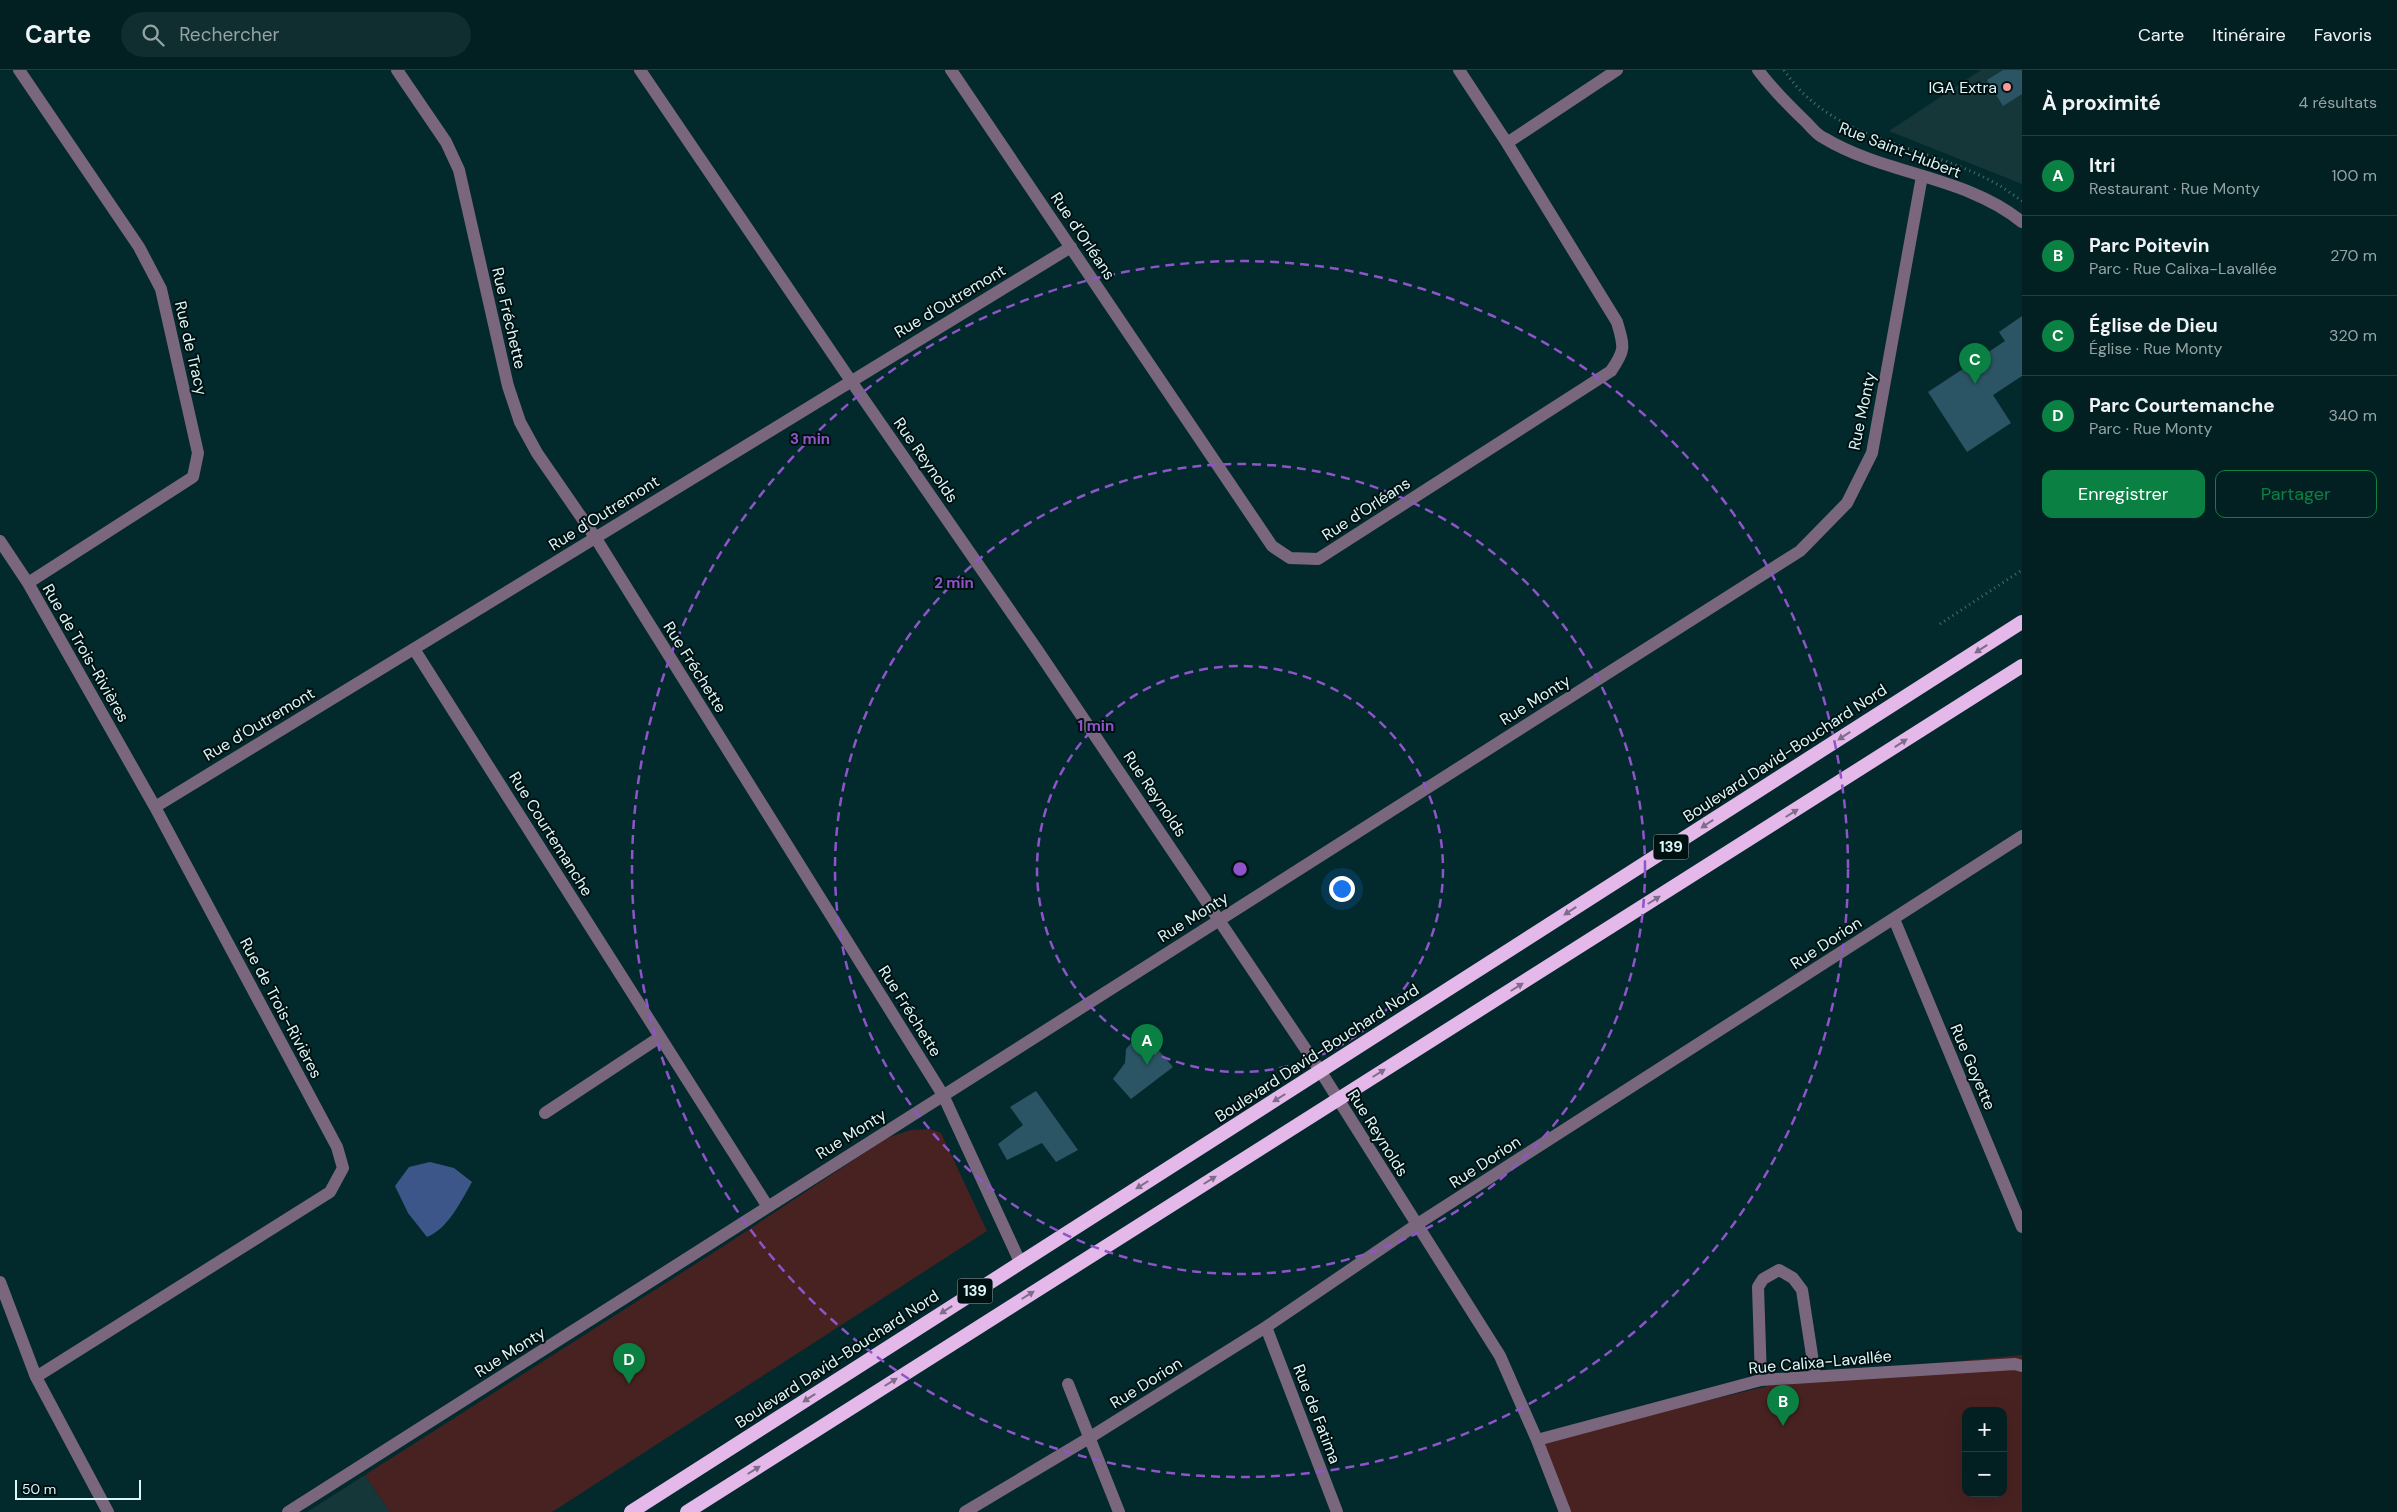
<!DOCTYPE html>
<html lang="fr">
<meta charset="utf-8">
<style>
body{margin:0;font-family:"DM Sans",sans-serif;background:#102d2f;color:#f1f3f6}
.controls{position:absolute;right:15px;bottom:15px;display:grid;overflow:hidden;border-radius:10px;box-shadow:0 5px 20px #0002}
.controls button{width:45px;height:45px;display:grid;place-items:center;padding:0;border:0;border-bottom:1px solid #233e40;background:#022022;color:#f1f3f6;font:25px sans-serif}
.scale{position:absolute;left:15px;bottom:12px;width:126px;box-sizing:border-box;padding-left:5px;border:2px solid #ddf6f8;border-top:0;font-size:14px;line-height:18px;white-space:nowrap;color:#ddf6f8;-webkit-text-stroke:4px #001112;paint-order:stroke}
.you{position:absolute;left:1341px;top:818px;width:18px;height:18px;margin:-12px;border:4px solid #fff;border-radius:50%;background:#1a73e8;box-shadow:0 0 0 8px #1a73e833}
.badge{display:grid;place-items:center;width:32px;height:32px;border-radius:50%;background:#0b8043;color:#fff;font-size:16px;font-weight:700}
.pin{position:absolute;translate:-50% -41px;filter:drop-shadow(0 1px 2px #0008)}
.pin::after{content:'';position:absolute;top:26px;width:18px;height:15px;background:inherit;clip-path:polygon(0 0,100% 0,50% 100%)}
.list{margin:0;padding:0;list-style:none}
h2{display:flex;justify-content:space-between;align-items:center;height:65px;margin:0;padding:0 20px;font-size:21px}
h2 small{font-size:16px;font-weight:400;color:#96a3a5}
.list li{display:grid;grid-template-columns:32px 1fr auto;gap:15px;align-items:center;box-sizing:border-box;height:80px;padding:0 20px;border-top:1px solid #233e40}
.list b{display:block;font-size:19px;white-space:nowrap}
.list p{margin:0;font-size:16px;white-space:nowrap;color:#96a3a5}
.list em{font-size:16px;font-style:normal;color:#96a3a5}
.actions{display:flex;gap:10px;padding:15px 20px}
.actions a{flex:1;padding:11px 0;border:1px solid #0b8043;border-radius:10px;text-align:center;font-size:18px;color:#0b8043}
.actions .main{background:#0b8043;color:#fff}
.icon{flex:none;width:28px;height:28px;fill:none;stroke:currentColor;stroke-width:2;stroke-linecap:round;stroke-linejoin:round}
.map{position:relative;flex:none;width:2022px;height:1442px;overflow:hidden}
header{display:flex;align-items:center;gap:30px;box-sizing:border-box;height:70px;padding:0 25px;background:#022022;border-bottom:1px solid #233e40}
header strong{font-size:24px}
nav{display:flex;gap:28px;margin-inline-start:auto;font-size:18px}
.search{width:350px;height:45px;background:#102d2f;display:flex;align-items:center;gap:12px;box-sizing:border-box;padding:0 18px;border-radius:28px;color:#96a3a5;font-size:19px}
main{display:flex}
aside{flex:1;background:#022022}
.map>svg:first-child{display:block}
.built{fill:#163739}
.green{fill:#482221;fill-rule:evenodd}
.water{fill:#3c5689}
.building{fill:#2b5564}
.lines{fill:none;stroke-linecap:round;stroke-linejoin:round}
.path{stroke:#4c6f72;stroke-width:3;stroke-dasharray:1 4;stroke-linecap:butt}
.minor{stroke:#7b677d;stroke-width:12}
.tertiary{stroke:#7b677d;stroke-width:12}
.trunk{stroke:#e4b8e9;stroke-width:14}
.oneway{fill:#7d6d88}
.ring{fill:none;stroke:#8f54ca;stroke-width:2.5;stroke-dasharray:9 6}
.poi-dot{fill:#f59b97;stroke:#001112;stroke-width:2}
.labels{text-anchor:middle;dominant-baseline:central;stroke-width:4;stroke-linejoin:round;paint-order:stroke}
.shield{fill:#001112;stroke:#9bb1b3;stroke-width:1}
.shield-label{font-size:15px;font-weight:bold;fill:#ddf6f8}
.poi-label{font-size:16px;fill:#ddf6f8;stroke:#001112;text-anchor:end}
.street-label{font-size:16px;fill:#ddf6f8;stroke:#001112}
.centre{fill:#8f54ca;stroke:#001112;stroke-width:2.5}
.ring-label{font-size:15px;text-anchor:middle;font-weight:bold;fill:#8f54ca;stroke:#001112;stroke-width:4;stroke-linejoin:round;paint-order:stroke}
</style>
<header>
<strong>Carte</strong>
<div class="search"><svg class="icon" aria-label="search" viewBox="0 0 24 24"><circle cx="10" cy="10" r="6"/><path d="M15 15l6 6"/></svg>Rechercher</div>
<nav><a>Carte</a><a>Itinéraire</a><a>Favoris</a></nav>
</header>
<main>
<div class="map">
<svg width="2022" height="1442" viewBox="0 0 2022 1442">
<rect width="100%" height="100%" fill="#022a2d"/>
<path class="built" d="M1981 0H2022V114L1889 61Z
M365 1405 390 1442H307Z"/>
<path class="green" d="M931 1059 941 1063 987 1161 552 1442H390L365 1405 730 1172 887 1068 911 1060Z
M2022 1285V1442H1566L1537 1371 1815 1305ZM1966 1341H2003V1423H1966Z"/>
<path class="water" d="M430 1092 454 1098 472 1112C461 1131 448 1159 427 1167L408 1143 395 1116 409 1097Z"/>
<path class="building" d="M2003 0H2022V24L2003 36 1987 10Z
M2022 246V306L1993 325 2011 353 1967 382 1928 322 2005 271 1999 262Z
M1142 961 1173 997 1131 1029 1113 1009 1125 993 1126 979Z
M1036 1021 1078 1080 1056 1092 1042 1073 1007 1090 998 1074 1023 1055 1010 1037Z"/>
<g class="lines">
<path class="path" d="M1784 0C1833 73 1922 73 1993 112 2003 117 2013 125 2022 131
M1940 554 2022 500"/>
<path class="minor" d="M19 0 139 177 161 219 198 383 193 407 28 513
M397 0 446 72 459 100 508 316 520 352 537 383 595 467 943 1025 1020 1192
M640 0 851 311 1038 581 1321 1002 1500 1286 1537 1370 1565 1442
M951 0 1272 476 1290 488 1318 489 1611 301C1626 279 1624 277 1617 252L1507 73 1459 0
M1507 73 1617 0
M0 471 28 513 155 737 337 1077 343 1098 330 1122 36 1307
M414 579 768 1137
M155 737 1071 177
M1894 849 2022 1157
M545 1043 660 967
M0 1212 36 1307 108 1442
M1266 1257 1337 1442
M1761 1310 1758 1217 1763 1209 1779 1200 1793 1208 1802 1220 1815 1305
M1068 1314 1119 1442
M1537 1370 1761 1310 2015 1294 2022 1296
M288 1442 1800 481 1847 433 1872 383 1922 106
M965 1442 1089 1368 1266 1257 1416 1155 2022 766"/>
<path class="tertiary" d="M1758 0C1773 20 1789 36 1807 53 1812 58 1817 65 1824 68 1885 105 1966 106 2022 152"/>
<path class="trunk" d="M631 1442 2022 552
M687 1442 2022 596"/>
</g>
<defs><path id="oneway-solid" d="M-6-.8H1V-3.2L6.5 0L1 3.2V.8H-6Z" transform="scale(1.25)"/></defs>
<g class="oneway">
<use href="#oneway-solid" transform="translate(1981 579) rotate(147)"/>
<use href="#oneway-solid" transform="translate(1844 666) rotate(147)"/>
<use href="#oneway-solid" transform="translate(1901 673) rotate(-33)"/>
<use href="#oneway-solid" transform="translate(1792 743) rotate(-32)"/>
<use href="#oneway-solid" transform="translate(1707 754) rotate(147)"/>
<use href="#oneway-solid" transform="translate(1654 830) rotate(-32)"/>
<use href="#oneway-solid" transform="translate(1570 841) rotate(147)"/>
<use href="#oneway-solid" transform="translate(1517 917) rotate(-32)"/>
<use href="#oneway-solid" transform="translate(1379 1003) rotate(-32)"/>
<use href="#oneway-solid" transform="translate(1279 1028) rotate(148)"/>
<use href="#oneway-solid" transform="translate(1210 1110) rotate(-32)"/>
<use href="#oneway-solid" transform="translate(1142 1115) rotate(148)"/>
<use href="#oneway-solid" transform="translate(1028 1225) rotate(-32)"/>
<use href="#oneway-solid" transform="translate(946 1240) rotate(147)"/>
<use href="#oneway-solid" transform="translate(891 1312) rotate(-32)"/>
<use href="#oneway-solid" transform="translate(809 1328) rotate(147)"/>
<use href="#oneway-solid" transform="translate(754 1400) rotate(-32)"/>
</g>
<g class="ring">
<circle cx="1240" cy="799" r="203"/>
<circle cx="1240" cy="799" r="405"/>
<circle cx="1240" cy="799" r="608"/>
</g>
<circle class="poi-dot" cx="2007" cy="17" r="5"/>
<g class="labels">
<g class="shield">
<rect x="1653.5" y="764.5" width="35" height="25" rx="4"/>
<rect x="957.5" y="1208.5" width="35" height="25" rx="4"/>
</g>
<g class="shield-label">
<text x="1671" y="777">139</text>
<text x="975" y="1221">139</text>
</g>
<g class="poi-label">
<text x="1997" y="17">IGA Extra</text>
</g>
<g class="street-label">
<text transform="translate(1900 80) rotate(21)">Rue Saint-Hubert</text>
<text transform="translate(1083 166) rotate(56)">Rue d'Orléans</text>
<text transform="translate(950 231) rotate(-31)">Rue d'Outremont</text>
<text transform="translate(509 248) rotate(77)">Rue Fréchette</text>
<text transform="translate(191 278) rotate(77)">Rue de Tracy</text>
<text transform="translate(1862 341) rotate(-78)">Rue Monty</text>
<text transform="translate(926 390) rotate(55)">Rue Reynolds</text>
<text transform="translate(1366 439) rotate(-33)">Rue d'Orléans</text>
<text transform="translate(604 443) rotate(-32)">Rue d'Outremont</text>
<text transform="translate(86 583) rotate(60)">Rue de Trois-Rivières</text>
<text transform="translate(695 597) rotate(58)">Rue Fréchette</text>
<text transform="translate(1535 630) rotate(-32)">Rue Monty</text>
<text transform="translate(259 654) rotate(-31)">Rue d'Outremont</text>
<text transform="translate(1785 683) rotate(-33)">Boulevard David-Bouchard Nord</text>
<text transform="translate(1155 724) rotate(56)">Rue Reynolds</text>
<text transform="translate(551 764) rotate(58)">Rue Courtemanche</text>
<text transform="translate(1193 847) rotate(-32)">Rue Monty</text>
<text transform="translate(1826 873) rotate(-33)">Rue Dorion</text>
<text transform="translate(281 938) rotate(62)">Rue de Trois-Rivières</text>
<text transform="translate(910 941) rotate(58)">Rue Fréchette</text>
<text transform="translate(1317 983) rotate(-33)">Boulevard David-Bouchard Nord</text>
<text transform="translate(1973 997) rotate(67)">Rue Goyette</text>
<text transform="translate(1378 1063) rotate(58)">Rue Reynolds</text>
<text transform="translate(851 1064) rotate(-32)">Rue Monty</text>
<text transform="translate(1485 1092) rotate(-33)">Rue Dorion</text>
<text transform="translate(510 1282) rotate(-32)">Rue Monty</text>
<text transform="translate(837 1289) rotate(-33)">Boulevard David-Bouchard Nord</text>
<text transform="translate(1820 1292) rotate(-5)">Rue Calixa-Lavallée</text>
<text transform="translate(1146 1313) rotate(-32)">Rue Dorion</text>
<text transform="translate(1317 1344) rotate(69)">Rue de Fatima</text>
</g>
</g>
<circle cx="1240" cy="799" r="8" class="centre"/>
<g class="ring-label">
<text x="810" y="374">3 min</text>
<text x="954" y="518">2 min</text>
<text x="1096" y="661">1 min</text>
</g>
</svg>
<div class="controls">
<button>+</button>
<button>−</button>
</div>
<div class="scale">50 m</div>
<div class="you"></div>
<div class="pin badge" style="left:1147px;top:995px">A</div>
<div class="pin badge" style="left:1783px;top:1356px">B</div>
<div class="pin badge" style="left:1975px;top:314px">C</div>
<div class="pin badge" style="left:629px;top:1314px">D</div>
</div>
<aside>
<h2>À proximité<small>4 résultats</small></h2>
<ul class="list">
<li><span class="badge">A</span><div><b>Itri</b><p>Restaurant · Rue Monty</p></div><em>100 m</em></li>
<li><span class="badge">B</span><div><b>Parc Poitevin</b><p>Parc · Rue Calixa-Lavallée</p></div><em>270 m</em></li>
<li><span class="badge">C</span><div><b>Église de Dieu</b><p>Église · Rue Monty</p></div><em>320 m</em></li>
<li><span class="badge">D</span><div><b>Parc Courtemanche</b><p>Parc · Rue Monty</p></div><em>340 m</em></li>
</ul>
<div class="actions"><a class="main">Enregistrer</a><a>Partager</a></div>
</aside>
</main>
